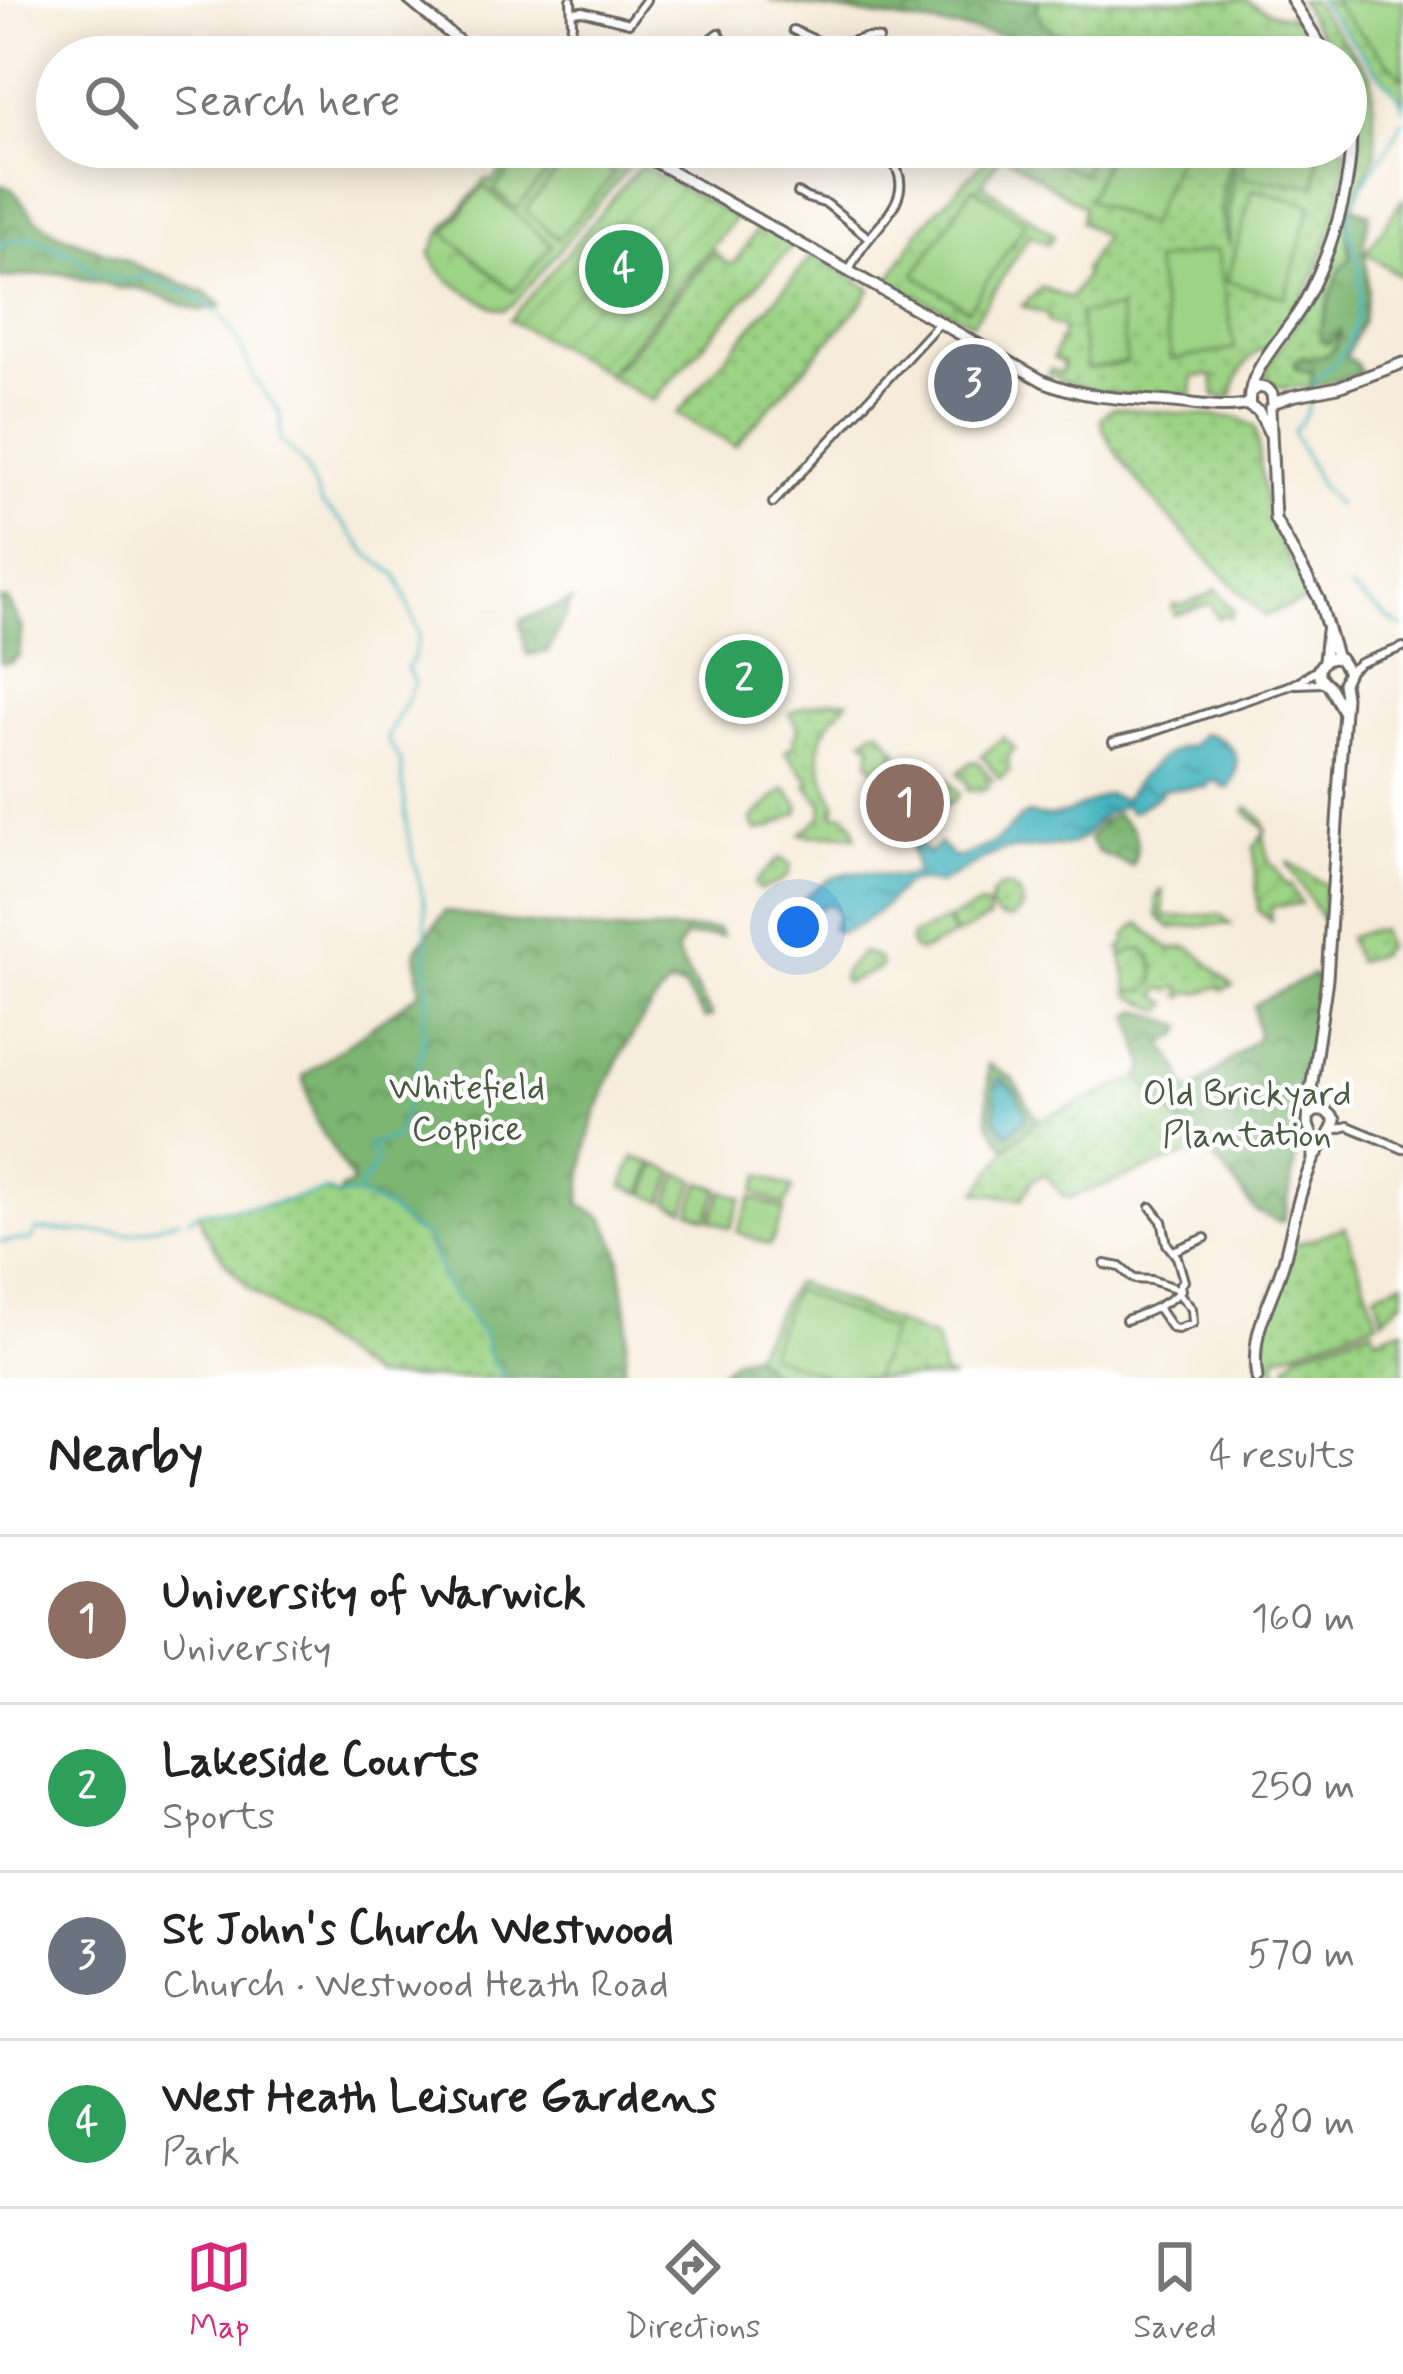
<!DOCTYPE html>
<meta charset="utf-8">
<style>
body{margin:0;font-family:Mynerve,sans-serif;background:#f2f2f2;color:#222}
.you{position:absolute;left:798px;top:927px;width:42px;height:42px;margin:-30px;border:9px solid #fff;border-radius:50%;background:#1a73e8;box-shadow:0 0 0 18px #1a73e833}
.badge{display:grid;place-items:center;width:78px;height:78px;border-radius:50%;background:#db2777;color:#fff;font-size:39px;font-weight:700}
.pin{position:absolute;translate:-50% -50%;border:6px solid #fff;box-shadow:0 3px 12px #0006}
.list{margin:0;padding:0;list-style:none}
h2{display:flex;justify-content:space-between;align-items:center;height:156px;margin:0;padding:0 48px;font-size:51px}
h2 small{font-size:39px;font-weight:400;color:#767676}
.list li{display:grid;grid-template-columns:78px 1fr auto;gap:36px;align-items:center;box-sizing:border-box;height:168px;padding:0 48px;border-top:3px solid #e0e0e0}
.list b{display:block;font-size:45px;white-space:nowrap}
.list p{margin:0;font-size:39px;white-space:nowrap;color:#767676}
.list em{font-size:39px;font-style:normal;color:#767676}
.icon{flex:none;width:66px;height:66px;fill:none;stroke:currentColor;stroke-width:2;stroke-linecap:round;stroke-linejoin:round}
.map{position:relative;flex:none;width:1403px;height:1378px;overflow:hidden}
.search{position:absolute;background:#fff;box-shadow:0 6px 30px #0003;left:36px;right:36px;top:36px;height:132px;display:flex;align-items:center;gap:30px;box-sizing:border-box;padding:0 42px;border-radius:66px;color:#767676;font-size:45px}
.sheet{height:828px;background:#fff}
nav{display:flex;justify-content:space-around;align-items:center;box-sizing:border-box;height:168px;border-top:3px solid #e0e0e0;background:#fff;font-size:33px;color:#767676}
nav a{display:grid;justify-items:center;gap:6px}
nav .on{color:#db2777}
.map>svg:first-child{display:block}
.grass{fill:url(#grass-dots);stroke:#5c7850;stroke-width:3}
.forest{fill:url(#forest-crowns);stroke:#4c6847;stroke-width:3}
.park{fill:url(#park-crowns);stroke:#5c7850;stroke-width:3}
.garden{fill:url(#garden-furrows);stroke:#5c7850;stroke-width:3}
.pitch{fill:#9cd385;stroke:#5c7850;stroke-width:3}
.water{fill:url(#water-ripples);stroke:#31686e;stroke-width:3}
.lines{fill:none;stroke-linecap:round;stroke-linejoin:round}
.stream{stroke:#46b5bf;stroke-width:3}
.minor-casing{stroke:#69655e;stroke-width:12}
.tertiary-casing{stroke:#69655e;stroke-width:15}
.minor{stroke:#fff;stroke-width:6}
.tertiary{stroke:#fff;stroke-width:9}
.labels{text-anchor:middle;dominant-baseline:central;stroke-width:9;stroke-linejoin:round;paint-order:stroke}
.park-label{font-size:36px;fill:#495c41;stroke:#fff}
</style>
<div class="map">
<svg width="1403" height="1378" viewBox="0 0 1403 1378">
<defs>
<pattern id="grass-dots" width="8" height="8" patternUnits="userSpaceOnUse" patternTransform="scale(3)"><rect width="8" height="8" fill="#9cd385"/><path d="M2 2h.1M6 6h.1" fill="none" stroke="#86b572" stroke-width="1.8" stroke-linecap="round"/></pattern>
<pattern id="forest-crowns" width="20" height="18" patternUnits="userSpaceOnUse" patternTransform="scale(3)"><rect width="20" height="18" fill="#7db572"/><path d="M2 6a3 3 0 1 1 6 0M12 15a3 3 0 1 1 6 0" fill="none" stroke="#66925d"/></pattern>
<pattern id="park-crowns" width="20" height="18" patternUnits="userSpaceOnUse" patternTransform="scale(3)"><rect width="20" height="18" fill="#9cd385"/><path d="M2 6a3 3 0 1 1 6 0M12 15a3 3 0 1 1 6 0" fill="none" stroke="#86b572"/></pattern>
<pattern id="garden-furrows" width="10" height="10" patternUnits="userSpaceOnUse" patternTransform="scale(3)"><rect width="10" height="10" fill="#9cd385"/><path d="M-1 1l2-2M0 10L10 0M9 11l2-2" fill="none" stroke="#86b572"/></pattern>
<pattern id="water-ripples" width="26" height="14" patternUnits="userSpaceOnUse" patternTransform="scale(3)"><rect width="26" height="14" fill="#46b5bf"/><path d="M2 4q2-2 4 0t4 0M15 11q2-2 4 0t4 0" fill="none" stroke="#3a929a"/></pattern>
</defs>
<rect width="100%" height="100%" fill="#fff"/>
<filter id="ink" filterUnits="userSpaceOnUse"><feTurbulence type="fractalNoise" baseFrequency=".00833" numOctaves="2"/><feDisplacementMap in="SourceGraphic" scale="24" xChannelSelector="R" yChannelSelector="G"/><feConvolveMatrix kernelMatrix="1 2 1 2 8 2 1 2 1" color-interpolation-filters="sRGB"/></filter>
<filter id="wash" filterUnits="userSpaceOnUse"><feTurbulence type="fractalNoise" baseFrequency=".004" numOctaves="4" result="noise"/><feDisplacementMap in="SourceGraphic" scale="48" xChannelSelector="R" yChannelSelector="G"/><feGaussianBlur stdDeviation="2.7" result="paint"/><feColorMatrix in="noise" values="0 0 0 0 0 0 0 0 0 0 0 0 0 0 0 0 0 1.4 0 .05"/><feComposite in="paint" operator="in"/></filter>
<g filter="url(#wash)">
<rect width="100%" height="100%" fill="#f7ecda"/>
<path class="grass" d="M1039 0H1246C1264 10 1278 18 1299 16L1324 57H1053L1064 39 1043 22 1036 9Z
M1299 0H1311L1371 75 1376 154 1346 218 1350 259 1339 271 1321 324 1335 338 1339 330C1340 353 1323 361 1302 356L1295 361V366L1301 371H1312L1311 387 1280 388 1270 384 1267 377 1268 366 1309 303 1347 205 1345 203 1356 151 1355 119 1346 85V57H1333Z
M1318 0H1403V102Z
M993 147H1346C1347 194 1323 263 1299 304 1290 321 1277 336 1265 351L1261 349C1244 361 1236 376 1232 397H1215L1213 376H1193L1192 397C1143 395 1092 398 1048 374L1050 369 1060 373 1064 364 1053 358 1064 329 1047 321 1048 315 1022 306 1042 287 1070 299 1086 274 1083 271 1104 237 1081 222 1084 207 1002 154 982 184 1054 235 1048 244 1030 235 973 323 888 282 920 229 983 162Z
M759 226 793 245 653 401 607 376 626 358 714 251 726 263H735Z
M813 255 871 289 858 308 735 446 677 414Z
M1115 408 1239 418 1255 427C1260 453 1261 478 1266 503 1273 538 1294 569 1311 599L1264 616C1230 581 1105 460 1101 419L1110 409Z
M830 701H848C840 711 828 722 823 734 814 756 825 785 836 804L833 813 836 815 845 814 854 825 856 837C837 829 820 840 801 834L822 816 823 804 806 786 810 781 785 752 796 743 793 739 798 730 790 713 803 707Z
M880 730 898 751 878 772 869 762 871 745 864 739 874 731Z
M1003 737 1015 749 1008 757 1009 771 1000 779 982 756Z
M900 757 910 763 907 766 909 769 913 767 917 771 905 782 908 786 890 784 885 780 890 775 888 772 882 776 880 773Z
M977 761 994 782 988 777 985 780 989 786C982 793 975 791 967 790L970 787 958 773 971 762Z
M939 771 959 793 957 798 936 814 916 791 933 773Z
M783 790H787L799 805V812L772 827 757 830 752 824V819Z
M780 858 790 864C793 880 772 886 759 890L755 885 756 881Z
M1289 862 1325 885 1323 921 1287 863Z
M990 903a16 16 0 1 1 32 0a16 16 0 1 1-32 0Z
M981 905 987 907 989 919 956 935 948 920Z
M946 920 954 936 919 952 913 949 910 943 912 936Z
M1139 923 1169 949 1189 947 1194 950 1233 986 1222 990 1220 986 1203 992 1186 993 1184 998 1180 996 1181 990 1178 987 1170 991 1163 988 1156 995 1169 1004 1163 1011 1130 996 1129 991C1134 991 1139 992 1144 991 1158 987 1154 967 1152 957L1144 950H1133L1122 957 1120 948 1125 946 1126 935Z
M1371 930H1380L1386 948 1381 949 1380 954 1357 962 1348 938Z
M862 952 877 958 881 963 880 968 846 983 842 979 844 972Z
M1140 1077C1156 1102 1179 1119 1195 1143L1189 1154 1070 1198 1064 1197 1045 1174 1033 1180 1022 1199 977 1192 1010 1144 1038 1120Z
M328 1190 338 1197 345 1194 360 1196 388 1208 407 1226 425 1237 452 1295 466 1307 473 1324 482 1331 492 1362 505 1378H372L250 1289 226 1263 205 1231 198 1212 272 1204Z
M1345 1227 1378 1321 1275 1357 1278 1378H1262C1250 1335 1278 1286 1291 1246Z
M1403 1281V1300L1383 1319 1375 1293Z
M798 1283 936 1339 944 1375 953 1378H775L753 1354 793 1284Z
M1373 1328 1376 1337 1403 1328V1378H1292L1287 1364 1295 1358 1297 1353Z"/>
<path class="forest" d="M768 0H888L958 9 971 3 968 0H1039L1036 9 1042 22 1064 39 1061 44Z
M1234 151 1235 173 1229 210 1230 244C1215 215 1223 181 1234 151Z
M0 185 12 189 36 219 57 233 206 293 222 306 200 311 137 288H118L59 273 0 278Z
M1349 206 1370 213 1364 242 1368 290 1362 323 1345 357 1355 362 1361 374 1311 387 1312 371 1295 369V361L1302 356C1323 361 1338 354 1340 331L1330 343H1324L1320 339V331L1339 271 1350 259 1346 218Z
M0 599 8 600 22 628 19 656 10 663 0 662Z
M572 601 548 652 527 655 520 623 523 619Z
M1116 814C1120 819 1125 821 1129 825 1140 837 1138 853 1132 866L1098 852 1089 839 1102 822Z
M445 911 516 923 613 931 718 929 722 936 685 937 676 952 712 1016 705 1019 683 987 668 986C630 1030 599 1090 587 1147 583 1165 582 1185 580 1204L604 1218 618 1249 628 1318 624 1370 629 1378H505L492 1362 482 1331 473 1324 466 1307 452 1295 442 1279 431 1244 425 1237 407 1226 388 1208 360 1196 345 1194 338 1197 341 1189 353 1183 315 1120 303 1076 420 992 416 950Z
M1312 975 1319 981 1302 1120 1286 1213 1283 1221 1279 1222 1256 1211 1223 1168 1195 1143 1182 1123 1147 1088 1140 1077 1145 1067 1131 1016 1139 1010 1184 1026 1181 1033 1163 1044 1180 1070 1186 1089 1193 1091 1258 1037 1254 1005Z
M988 1064 1013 1079 1038 1120 1006 1149 988 1122Z
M753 1354 775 1378H715L735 1358Z"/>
<path class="park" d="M521 147H608L634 161 514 304 504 310 495 308C470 293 442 283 430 254L441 232 486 179 491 183Z"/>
<path class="garden" d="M641 165 736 218 608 374 510 320Z
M1216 589 1234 611 1230 618 1228 614 1217 618 1211 603 1175 615 1172 607 1175 603 1179 606 1209 595Z
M1248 807C1272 826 1262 823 1265 846 1266 853 1269 859 1271 865L1275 866 1286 885 1290 884 1301 904 1271 907V921L1258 910 1254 847 1266 830 1245 811Z
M1160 890 1163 891 1164 917 1220 914 1231 924 1171 928 1157 916 1156 896 1160 895Z
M1133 950H1144C1153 958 1162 982 1147 990 1141 993 1135 991 1129 991L1122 957Z"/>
<path class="pitch" d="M1336 0H1403V78L1333 3Z
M578 147H582L614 174 558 239 525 210Z
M1023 147H1095L1083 174Z
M1111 147H1182L1148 226 1088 200Z
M1244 147H1319L1316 185 1242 178Z
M529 148 552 167 516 209 494 190Z
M483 186 552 245 513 292 445 233Z
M973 187 1026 223 968 310 915 274Z
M1253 189 1311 205 1285 297 1227 281Z
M1403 199V278L1366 253Z
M1217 250 1235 349 1172 360 1154 261Z
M1119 309 1127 363 1087 369 1079 314Z
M724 651 777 673 763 707 710 684Z
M634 1157 653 1164 642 1193 623 1186Z
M656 1165 675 1172 663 1202 645 1194Z
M679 1174 696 1180 685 1210 668 1203Z
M761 1175 793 1188 785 1206 754 1192Z
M701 1182 719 1189 707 1219 690 1212Z
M723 1191 742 1198 730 1228 711 1220Z
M752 1197 785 1210 770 1245 737 1232Z
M794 1290 892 1330 873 1378H829L768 1353Z"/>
<path class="water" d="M1203 733C1234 740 1246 760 1229 788L1223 787 1219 781 1207 783V787L1162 789 1161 795C1149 799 1142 810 1130 812L1124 805 1101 817 1083 838 1069 845 999 851 938 884 915 881 905 884 886 905 858 926 839 933 832 928 838 915 833 906 825 905 804 919 798 914C801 902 804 898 814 890 860 852 887 889 916 872L912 848 915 844H918L929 854 940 843 953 857H962L997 841 1019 819 1027 814 1049 817 1067 813 1107 794 1124 800C1138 777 1164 748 1191 746Z
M1002 1079 1015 1092 1027 1114 1023 1121 1007 1134 995 1118C997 1105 994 1094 996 1080Z"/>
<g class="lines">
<path class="stream" d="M1318 0 1401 100 1403 111
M0 245 30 237 76 256 92 274 123 281 147 277 188 293 221 315 240 345 254 378 280 413V440L305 466 322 505 341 521 370 556 397 575 419 634 414 656 407 668 414 682C407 703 395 720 387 739L401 763 407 830 425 906 428 1003 422 1020C430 1047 404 1109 396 1139L389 1138 368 1147 377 1157 368 1179V1176L360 1186V1196L388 1208 407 1226 425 1237 431 1244 442 1279 452 1295 466 1307 473 1324 482 1331 492 1362 505 1378
M1337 505 1320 485 1293 432C1315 407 1304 406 1315 382 1318 374 1328 369 1335 362 1356 340 1361 304 1360 274 1359 253 1343 231 1351 210 1363 177 1389 152 1403 120
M1351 589C1370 602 1381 617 1403 627
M189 1219 198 1212 272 1204 328 1190 338 1196 350 1194 360 1196
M0 1242 32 1239 36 1231 46 1230 131 1234 178 1220"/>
</g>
</g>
<g filter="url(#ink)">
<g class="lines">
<defs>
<path id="minor" d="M572 12 582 11 629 23 646 0
M793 30 831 47
M695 51 719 33 731 57
M530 54 554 55 567 53
M569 57 567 53 572 24 571 0
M830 57 831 47C849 45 862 34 879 39
M954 149V147
M739 160 741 147
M657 163 666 147
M798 193 807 198 827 204 869 238
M850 270C865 226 935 196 879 147
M773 503 938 324
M1348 672 1360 663 1403 647
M1297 684 1323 683
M1113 742 1143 735 1294 684 1317 670
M1334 1130 1348 1126 1403 1149
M1151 1207 1162 1221 1167 1244 1177 1257 1184 1281 1180 1284 1181 1290
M1173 1251 1205 1238
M1105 1264 1120 1267 1134 1279 1151 1280 1181 1290C1166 1305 1146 1313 1126 1320
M1158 1308 1172 1328 1178 1329 1193 1323 1192 1309 1180 1295"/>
<path id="tertiary" d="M409 0 478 57
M1292 0 1328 57
M629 147 1043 381C1085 399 1128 399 1173 402 1198 404 1225 410 1249 404
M1252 391 1259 387 1268 389 1272 394 1273 404
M1273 403 1292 396 1338 387 1403 363
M1270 409 1275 519 1319 599 1337 659
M1269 432 1259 412 1250 407C1244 372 1288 333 1304 303 1334 248 1362 161 1346 99
M1327 631 1324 661 1319 668V676L1329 686 1343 711
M1324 661 1332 658 1340 659 1348 672 1343 683 1345 697 1338 794
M1313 1159V1139L1308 1125 1309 1103 1327 979 1339 792
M1257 1378C1249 1330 1272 1304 1284 1261 1293 1227 1298 1193 1313 1161 1319 1147 1332 1135 1335 1120L1326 1111H1315L1309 1116"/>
</defs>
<use href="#minor" class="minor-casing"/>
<use href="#tertiary" class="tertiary-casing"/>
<use href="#minor" class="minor"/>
<use href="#tertiary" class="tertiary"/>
</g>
</g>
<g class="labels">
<g class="park-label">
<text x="467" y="1089">Whitefield<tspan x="467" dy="41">Coppice</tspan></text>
<text x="1247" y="1095">Old Brickyard<tspan x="1247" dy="41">Plantation</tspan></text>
</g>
</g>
</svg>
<div class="you"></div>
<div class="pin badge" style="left:905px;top:803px;background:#8d6e63">1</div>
<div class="pin badge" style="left:744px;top:679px;background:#2e9e5b">2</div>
<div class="pin badge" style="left:973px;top:383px;background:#6b7280">3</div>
<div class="pin badge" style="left:624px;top:269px;background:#2e9e5b">4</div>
<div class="search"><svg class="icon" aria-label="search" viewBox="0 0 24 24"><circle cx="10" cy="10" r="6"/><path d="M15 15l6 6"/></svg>Search here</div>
</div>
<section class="sheet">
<h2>Nearby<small>4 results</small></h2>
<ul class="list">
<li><span class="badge" style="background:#8d6e63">1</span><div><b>University of Warwick</b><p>University</p></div><em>160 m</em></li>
<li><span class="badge" style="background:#2e9e5b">2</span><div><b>Lakeside Courts</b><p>Sports</p></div><em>250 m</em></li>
<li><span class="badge" style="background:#6b7280">3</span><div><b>St John's Church Westwood</b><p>Church · Westwood Heath Road</p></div><em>570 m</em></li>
<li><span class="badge" style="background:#2e9e5b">4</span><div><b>West Heath Leisure Gardens</b><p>Park</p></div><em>680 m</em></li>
</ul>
</section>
<nav>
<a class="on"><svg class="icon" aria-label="map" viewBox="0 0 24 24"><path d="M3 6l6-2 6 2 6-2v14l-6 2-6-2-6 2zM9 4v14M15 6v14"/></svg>Map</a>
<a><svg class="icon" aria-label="directions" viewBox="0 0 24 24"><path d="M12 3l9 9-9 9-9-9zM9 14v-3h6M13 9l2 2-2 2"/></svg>Directions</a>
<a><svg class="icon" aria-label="saved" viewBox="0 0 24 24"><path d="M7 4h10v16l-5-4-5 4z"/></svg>Saved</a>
</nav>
